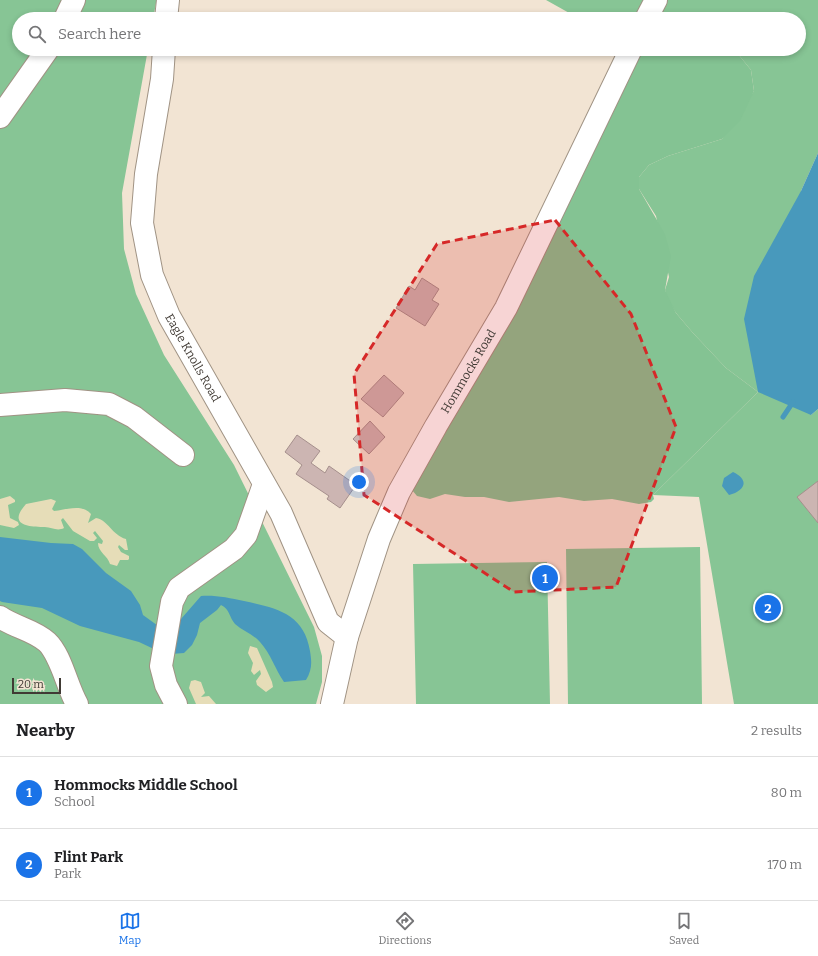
<!DOCTYPE html>
<style>
body{margin:0;font-family:Bitter,serif;background:#f6f6f6;color:#202124}
.scale{position:absolute;left:12px;bottom:10px;width:49px;box-sizing:border-box;padding-left:4px;border:2px solid #403a34;border-top:0;font-size:11px;line-height:14px;white-space:nowrap;color:#403a34;-webkit-text-stroke:3px #f2e4d3;paint-order:stroke}
.you{position:absolute;left:359px;top:482px;width:14px;height:14px;margin:-10px;border:3px solid #fff;border-radius:50%;background:#1a73e8;box-shadow:0 0 0 6px #1a73e833}
.badge{display:grid;place-items:center;width:26px;height:26px;border-radius:50%;background:#1a73e8;color:#fff;font-size:13px;font-weight:700}
.pin{position:absolute;translate:-50% -50%;border:2px solid #fff;box-shadow:0 1px 4px #0006}
.list{margin:0;padding:0;list-style:none}
h2{display:flex;justify-content:space-between;align-items:center;height:52px;margin:0;padding:0 16px;font-size:17px}
h2 small{font-size:13px;font-weight:400;color:#757577}
.list li{display:grid;grid-template-columns:26px 1fr auto;gap:12px;align-items:center;box-sizing:border-box;height:72px;padding:0 16px;border-top:1px solid #e0e0e0}
.list b{display:block;font-size:15px;white-space:nowrap}
.list p{margin:0;font-size:13px;white-space:nowrap;color:#757577}
.list em{font-size:13px;font-style:normal;color:#757577}
.icon{flex:none;width:22px;height:22px;fill:none;stroke:currentColor;stroke-width:2;stroke-linecap:round;stroke-linejoin:round}
.map{position:relative;flex:none;width:818px;height:704px;overflow:hidden}
.search{position:absolute;background:#fff;box-shadow:0 2px 6px #0003;left:12px;right:12px;top:12px;height:44px;display:flex;align-items:center;gap:10px;box-sizing:border-box;padding:0 14px;border-radius:22px;color:#757577;font-size:15px}
.sheet{height:196px;background:#fff}
nav{display:flex;justify-content:space-around;align-items:center;box-sizing:border-box;height:56px;border-top:1px solid #e0e0e0;background:#fff;font-size:11px;color:#757577}
nav a{display:grid;justify-items:center;gap:2px}
nav .on{color:#1a73e8}
.map>svg:first-child{display:block}
.green{fill:#87c595}
.forest{fill:#84c393}
.sand{fill:#e6ddb8}
.water{fill:#4899bc}
.lines{fill:none;stroke-linecap:round;stroke-linejoin:round}
.stream{stroke:#4899bc;stroke-width:5}
.building{fill:#ccb5b2;stroke:#a58f8c}
.minor-casing{stroke:#a09384;stroke-width:24}
.minor{stroke:#fff;stroke-width:22}
.marked{fill:#d62828;fill-opacity:0.2;stroke:#d62828;stroke-width:3;stroke-dasharray:8 5;stroke-linejoin:round}
.labels{text-anchor:middle;dominant-baseline:central;stroke-width:3.5;stroke-linejoin:round;paint-order:stroke}
.street-label{font-size:12px;fill:#403a34;stroke:#f2e4d3}
</style>
<div class="map">
<svg width="818" height="704" viewBox="0 0 818 704">
<rect width="100%" height="100%" fill="#f2e4d3"/>
<path class="green" d="M0 0H161L156 3 153 19H19V49H148L122 193 124 249 136 294 164 355 234 465 314 627 322 656V682L316 704H0Z
M546 0H651L641 19H580Z
M660 0H818V153L801 191 811 415 818 409V704H734L699 497 653 495 758 392 726 368 693 333 676 313 667 298 665 290 669 277 656 216 639 189V177L649 165 668 156 722 139 754 91 751 70 734 49H799V19H699L690 14 664 12 658 19H651Z
M700 547 702 704H568L566 549Z
M547 562 550 704H416L413 564Z"/>
<path class="forest" d="M664 12 690 14 699 19H658Z
M637 49H734L751 70 754 91 740 121 722 139 668 156 649 165 639 177V189L665 234 671 256 665 290 676 313 693 333 726 368 758 392 653 495 654 499 651 502 639 504 612 499 584 501 559 497 509 502 484 497H465L445 494 430 499 417 496 412 490Z"/>
<path class="sand" d="M10 496 15 500V502L8 505 10 518 18 522 19 525 14 528 0 525V499Z
M51 499 56 501 52 509 54 511C65 510 82 503 91 514L88 523 96 518C108 520 112 535 126 539L128 550H125L119 545 118 547 121 552 129 556V559L128 560H120L117 566 110 564C108 556 98 552 98 543L102 544 103 541 95 531 93 533 97 538 94 541H90L73 531 63 518 61 520 64 528C56 532 51 526 43 527 24 527 9 523 26 504Z
M250 646 257 648 272 682 273 687 266 692 257 685 256 681 261 674 260 670 254 675 251 671 253 663 248 653Z
M195 680 201 682 205 693 201 697 209 696 216 704H196L189 688 191 681Z"/>
<path class="water" d="M818 153V409L811 415 758 392 744 319 754 276 801 191Z
M733 472C750 480 745 491 729 495L722 486 724 478Z
M0 537 51 543 73 544 82 549 106 573 131 591 140 605 143 615 161 628 174 627 201 596C216 595 229 598 244 601 276 608 304 613 310 651 312 663 312 670 306 680L284 682C275 669 271 654 260 642 253 634 243 631 235 624 229 617 230 609 221 605L217 610 200 623 197 635 192 645 184 653 171 654 156 650 139 642 80 626 42 608 2 602 0 601Z"/>
<g class="lines">
<path class="stream" d="M783 417 793 402"/>
</g>
<path class="building" d="M422 278 439 289 432 300 439 304 425 326 396 308 409 286 415 290Z
M384 375 404 393 383 417 361 399Z
M370 421 385 437 369 454 353 439Z
M297 435 320 451 311 463 325 473 329 466 356 485 340 508 327 499 329 496 296 474 302 465 285 452Z
M818 481V523L797 497Z"/>
<g class="lines">
<defs>
<g id="minor">
<path d="M65 19 74 0"/>
<path d="M166 19 168 0"/>
<path d="M646 19 656 0"/>
<path id="s1" d="M164 49 162 79 146 174 142 223 152 275 169 316 281 513 328 622 347 637"/>
<path d="M0 117 48 49"/>
<path d="M0 405 65 400 109 404 134 417 183 455"/>
<path d="M0 617C14 627 34 630 47 642 61 655 67 687 77 704"/>
<path d="M176 704 166 685 161 666 172 602 179 588 234 549 246 535 264 484"/>
<path id="s2" d="M332 704 347 637 379 539 399 492 436 426 506 308 631 49"/>
</g>
</defs>
<use href="#minor" class="minor-casing"/>
<use href="#minor" class="minor"/>
</g>
<path class="marked" d="M555 220 631 314 676 427 616 587 514 592 364 495 354 374 437 244Z"/>
<g class="labels">
<g class="street-label">
<text stroke="none"><textPath href="#s1" startOffset="321">Eagle Knolls Road</textPath></text>
<text stroke="none"><textPath href="#s2" startOffset="362">Hommocks Road</textPath></text>
</g>
</g>
</svg>
<div class="scale">20 m</div>
<div class="you"></div>
<div class="pin badge" style="left:545px;top:578px">1</div>
<div class="pin badge" style="left:768px;top:608px">2</div>
<div class="search"><svg class="icon" aria-label="search" viewBox="0 0 24 24"><circle cx="10" cy="10" r="6"/><path d="M15 15l6 6"/></svg>Search here</div>
</div>
<section class="sheet">
<h2>Nearby<small>2 results</small></h2>
<ul class="list">
<li><span class="badge">1</span><div><b>Hommocks Middle School</b><p>School</p></div><em>80 m</em></li>
<li><span class="badge">2</span><div><b>Flint Park</b><p>Park</p></div><em>170 m</em></li>
</ul>
</section>
<nav>
<a class="on"><svg class="icon" aria-label="map" viewBox="0 0 24 24"><path d="M3 6l6-2 6 2 6-2v14l-6 2-6-2-6 2zM9 4v14M15 6v14"/></svg>Map</a>
<a><svg class="icon" aria-label="directions" viewBox="0 0 24 24"><path d="M12 3l9 9-9 9-9-9zM9 14v-3h6M13 9l2 2-2 2"/></svg>Directions</a>
<a><svg class="icon" aria-label="saved" viewBox="0 0 24 24"><path d="M7 4h10v16l-5-4-5 4z"/></svg>Saved</a>
</nav>
